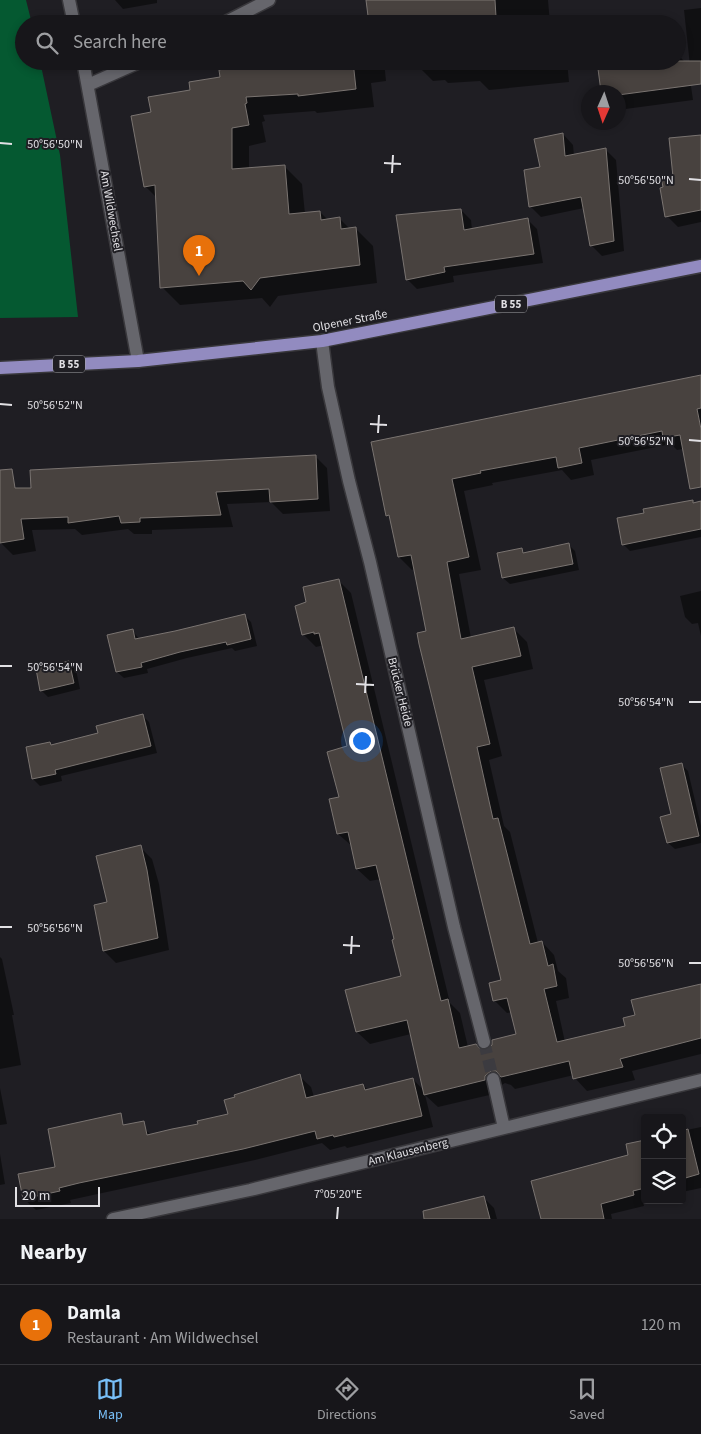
<!DOCTYPE html>
<meta charset="utf-8">
<style>
body{margin:0;font-family:"Source Sans 3",sans-serif;background:#242327;color:#f1f3f6}
.controls{position:absolute;right:15px;bottom:15px;display:grid;overflow:hidden;border-radius:5px;box-shadow:0 2px 8px #0003}
.controls button{width:45px;height:45px;display:grid;place-items:center;padding:0;border:0;border-bottom:1px solid #363539;background:#17161a;color:#f1f3f6;font:25px sans-serif}
.compass{position:absolute;left:581px;top:85px;width:45px;height:45px;border-radius:50%;background:#17161a;box-shadow:0 2px 8px #0003;rotate:183deg}
.scale{position:absolute;left:15px;bottom:12px;width:85px;box-sizing:border-box;padding-left:5px;border:2px solid #e1e0e4;border-top:0;font-size:14px;line-height:18px;white-space:nowrap;color:#e1e0e4;-webkit-text-stroke:4px #1f1e23;paint-order:stroke}
.you{position:absolute;left:361px;top:740px;width:18px;height:18px;margin:-12px;border:4px solid #fff;border-radius:50%;background:#1a73e8;box-shadow:0 0 0 8px #1a73e833}
.badge{display:grid;place-items:center;width:32px;height:32px;border-radius:50%;background:#78bff8;color:#fff;font-size:16px;font-weight:700}
.pin{position:absolute;translate:-50% -41px;filter:drop-shadow(0 1px 2px #0008)}
.pin::after{content:'';position:absolute;top:26px;width:18px;height:15px;background:inherit;clip-path:polygon(0 0,100% 0,50% 100%)}
.list{margin:0;padding:0;list-style:none}
h2{display:flex;justify-content:space-between;align-items:center;height:65px;margin:0;padding:0 20px;font-size:21px}
h2 small{font-size:16px;font-weight:400;color:#9e9fa2}
.list li{display:grid;grid-template-columns:32px 1fr auto;gap:15px;align-items:center;box-sizing:border-box;height:80px;padding:0 20px;border-top:1px solid #363539}
.list b{display:block;font-size:19px;white-space:nowrap}
.list p{margin:0;font-size:16px;white-space:nowrap;color:#9e9fa2}
.list em{font-size:16px;font-style:normal;color:#9e9fa2}
.icon{flex:none;width:28px;height:28px;fill:none;stroke:currentColor;stroke-width:2;stroke-linecap:round;stroke-linejoin:round}
.map{position:relative;flex:none;width:701px;height:1219px;overflow:hidden}
.search{position:absolute;background:#17161a;box-shadow:0 2px 8px #0003;left:15px;right:15px;top:15px;height:55px;display:flex;align-items:center;gap:12px;box-sizing:border-box;padding:0 18px;border-radius:28px;color:#9e9fa2;font-size:19px}
.sheet{height:145px;background:#17161a}
nav{display:flex;justify-content:space-around;align-items:center;box-sizing:border-box;height:70px;border-top:1px solid #363539;background:#17161a;font-size:14px;color:#9e9fa2}
nav a{display:grid;justify-items:center;gap:2px}
nav .on{color:#78bff8}
.map>svg:first-child{display:block}
.forest{fill:#055931}
.shadow{fill:#0007}
.building{fill:#48423f;stroke:#7a7471}
.lines{fill:none;stroke-linecap:round;stroke-linejoin:round}
.minor-tunnel{stroke:#3c3b40;stroke-width:12;stroke-dasharray:12 6;stroke-linecap:butt}
.minor-casing{stroke:#39383c;stroke-width:15}
.primary-casing{stroke:#39383c;stroke-width:15}
.minor{stroke:#66666c;stroke-width:12}
.primary{stroke:#928bc0;stroke-width:12}
.ticks{fill:none;stroke:#e1e0e4;stroke-width:2}
.labels{text-anchor:middle;dominant-baseline:central;stroke-width:4;stroke-linejoin:round;paint-order:stroke}
.shield{fill:#1f1e23;stroke:#a7a6aa;stroke-width:1}
.shield-label{font-size:11px;font-weight:bold;fill:#e1e0e4}
.street-label{font-size:12px;fill:#e1e0e4;stroke:#1f1e23}
.ticks-label{font-size:12px;text-anchor:middle;fill:#e1e0e4;stroke:#1f1e23;stroke-width:4;stroke-linejoin:round;paint-order:stroke}
</style>
<div class="map">
<svg width="701" height="1219" viewBox="0 0 701 1219">
<rect width="100%" height="100%" fill="#1f1e23"/>
<path class="forest" d="M0 0H26L32 24H24V61H40L60 155 78 317 0 318Z"/>
<path class="shadow" d="M115 0H157V3L123 9Z
M368 0H548L550 24H370Z
M701 8V77L690 66 684 10Z
M677 54 688 65 693 100 618 110V92H602L598 61H677Z
M270 61H384L386 81 371 83 374 107 317 113 315 111 263 115 265 121 262 122 266 142 249 146V169L284 166 302 184 305 214 320 212 328 220 340 219 350 229 355 228 373 246 377 283 278 296 270 307 262 298 180 305 162 287 157 198 146 187 133 117 153 113 192 91 221 78Z
M419 61H567L569 82 489 90 480 81 448 83 445 80 433 81 420 68Z
M563 134 573 145 574 156 605 149 616 160 624 251 602 256 591 245 584 208 541 217 530 206 542 168Z
M701 138V222L678 227 667 216 664 188 675 178Z
M461 210 471 220 472 230 527 219 537 229 543 263 453 276 454 282 417 289 407 279Z
M701 376V461L683 449 677 450 671 444 591 460 594 475 571 480 562 470 492 483 493 485 464 491 481 570 459 574 471 638 514 629 527 642 533 669 484 680 502 756 489 760 504 826 510 832 538 943 542 942 554 955 558 971 566 978 569 998 556 1001 565 1042 626 1027 636 1016 701 985V1054L632 1071 635 1080 587 1091 575 1078 574 1075 515 1089 511 1085 505 1083 500 1086 498 1093 438 1107 425 1095 433 1127 347 1148 345 1146 330 1150 322 1143 255 1160 70 1200 71 1203 36 1210 24 1199 57 1168 145 1129 151 1135 199 1125 229 1115 299 1076 311 1087 314 1097 363 1085 368 1090 413 1079 424 1091 411 1034 370 1044 357 1032 403 977 381 879 370 881 357 869 352 846 338 834 340 798 349 747 324 645 316 647 303 634 308 603 338 580 351 593 450 1003 460 1013 468 1047 486 1051 491 1048 493 1041 518 1035 512 1012 507 1013 495 1001 503 980 415 569 412 570 399 557 392 520 387 515 372 442Z
M315 456 327 468 330 511 283 514 271 502 227 504 233 527 152 530V534H134L128 529 82 535 75 529 32 530 36 551 13 555 0 542V490L33 489Z
M692 501 695 504 701 503V537L630 551 623 544Z
M568 544 575 551 579 570 510 584 503 578 521 549 525 553Z
M701 591V636L698 623 692 624 685 617 680 596Z
M245 616 251 622 257 646 235 651 232 648 187 658 147 669 148 673 124 678 117 672 132 630 140 640Z
M69 663 76 670 80 689 48 697 41 690Z
M143 716 149 722 157 753 61 776 62 781 40 786 33 779 27 748 50 743 52 746 99 734Z
M681 764 688 771 701 826V843L675 849 668 843Z
M140 847 152 859 159 884 169 950 116 963 104 951 95 906 108 903Z
M0 957 2 959 14 1015H12L21 1065 0 1069Z
M0 1088 7 1124 0 1125Z
M701 1127V1188L682 1192V1131Z
M645 1141V1200H649L643 1202 644 1206 611 1214 612 1219H542L630 1156Z
M0 1154 5 1184 0 1185Z
M483 1197 494 1208 497 1219H451Z"/>
<path class="building" d="M366 0H495L496 17 443 21 444 24H369Z
M264 61H353L356 89 298 96V94L246 97 247 103 245 104 249 125 232 128V169L285 165 289 214 320 211 321 220 340 217 341 229 356 227 360 265 260 278 251 290 243 281 160 288 155 185 144 187 131 116 151 112 148 97 190 90 189 82 220 77 219 70Z
M418 61H454L455 66 419 69Z
M597 61H701V84L618 95V92H601Z
M563 133 565 156 606 148 614 241 590 246 581 197 529 207 524 170 540 167 534 139Z
M701 135V210L665 217 660 188 663 187 661 178 673 177 669 138Z
M461 209 464 230 528 218 534 254 444 267 445 272 406 280 396 215Z
M701 375V408L697 409 701 429V487L690 489 680 435 663 438 662 431 579 448 582 463 558 468 556 457 480 471 481 473 452 479 469 557 447 562 461 639 514 627 521 656 472 667 490 744 477 747 493 819 498 818 530 944 542 941 548 966 553 964 557 986 544 989 557 1042 625 1026 623 1018 635 1015 631 1000 701 984V1038L620 1059 623 1067 573 1079 569 1061 501 1077 496 1071H491L485 1076V1080L424 1095 407 1020 356 1032 345 990 401 976 392 940 394 939 376 865 356 869 348 832 337 834 329 799 339 797 327 752 347 746 319 633 314 634V632L302 635 295 606 306 602 303 587 339 579 441 1001 448 999 459 1048 476 1044 481 1050H486L492 1045V1040L516 1034 507 998 493 1001 489 983 501 980 419 644 417 633 426 631 411 555 398 557 389 515 386 516 371 442Z
M316 455 318 499 270 502 269 489 216 492 221 515 140 518V522L121 523 119 516 68 523V517L21 519 24 539 0 543V470L12 469 15 488H31L30 470Z
M693 500V503L701 501V529L622 545 617 518 644 513 643 509Z
M569 543 573 564 502 578 497 553 522 548 523 553Z
M245 614 251 639 227 645 226 642 180 652 141 663 142 667 116 672 107 635 133 629 135 639 175 631Z
M69 661 74 683 40 691 36 669Z
M143 714 151 746 55 770 56 774 32 779 26 747 50 742 51 745 98 733 96 726Z
M682 763 699 836 667 843 660 817 671 814 660 768Z
M141 845 147 870 158 938 103 951 94 905 107 902 96 856Z
M300 1074 306 1098 363 1084 365 1090 413 1078 422 1116 334 1137 333 1135 317 1139 315 1131 243 1149 79 1183 59 1188 60 1191 23 1199 18 1174 55 1167 48 1129 121 1113 123 1125 144 1121 147 1135 172 1129 198 1124 197 1121 228 1114 224 1100 235 1097 234 1095Z
M688 1129 699 1174 682 1179V1131Z
M645 1140V1188L633 1191 634 1195 601 1204 604 1219H541L531 1181 628 1155 626 1144Z
M484 1196 490 1219H424L423 1211Z"/>
<g class="lines">
<path class="minor-tunnel" d="M484 1042 493 1079"/>
<defs>
<path id="minor" d="M69 0 74 24
M222 24 269 0
M83 61 138 361
M88 85 142 61
M322 341 328 387 349 481 370 562 454 927 484 1042
M493 1079 504 1128
M113 1219 250 1190 701 1080"/>
<path id="primary" d="M0 368 138 361 322 341 701 266"/>
</defs>
<use href="#minor" class="minor-casing"/>
<use href="#primary" class="primary-casing"/>
<use href="#minor" class="minor"/>
<use href="#primary" class="primary"/>
</g>
<path class="ticks" d="M0 143 12 144M384 163 401 164M392 173 393 155M689 179 701 180M0 404 12 405M370 424 387 425M378 433 379 415M689 440 701 441M0 666H12M356 684 374 685M365 693 366 676M689 702H701M0 927H12M343 945 360 946M351 954 352 936M689 963H701M337 1219 338 1207"/>
<g class="labels">
<g class="shield">
<rect x="495" y="295.5" width="32" height="17" rx="4"/>
<rect x="53" y="355.5" width="32" height="17" rx="4"/>
</g>
<g class="shield-label">
<text x="511" y="304">B 55</text>
<text x="69" y="364">B 55</text>
</g>
<g class="street-label">
<text transform="translate(111 211) rotate(80)">Am Wildwechsel</text>
<text transform="translate(350 321) rotate(-11)">Olpener Straße</text>
<text transform="translate(400 692) rotate(76)">Brücker Heide</text>
<text transform="translate(408 1152) rotate(-14)">Am Klausenberg</text>
</g>
</g>
<g class="ticks-label">
<text x="55" y="148">50°56'50"N</text>
<text x="646" y="184">50°56'50"N</text>
<text x="55" y="409">50°56'52"N</text>
<text x="646" y="445">50°56'52"N</text>
<text x="55" y="671">50°56'54"N</text>
<text x="646" y="706">50°56'54"N</text>
<text x="55" y="932">50°56'56"N</text>
<text x="646" y="967">50°56'56"N</text>
<text x="338" y="1198">7°05'20"E</text>
</g>
</svg>
<div class="controls">
<button><svg class="icon" aria-label="locate" viewBox="0 0 24 24"><circle cx="12" cy="12" r="6"/><path d="M12 2v4M12 18v4M2 12h4M18 12h4"/></svg></button>
<button><svg class="icon" aria-label="layers" viewBox="0 0 24 24"><path d="M12 4l9 5-9 5-9-5zM3 14l9 5 9-5"/></svg></button>
</div>
<svg class="compass" viewBox="-18 -18 36 36"><path d="M0-13l5 13h-10z" fill="#e53935"/><path d="M0 13l5-13h-10z" fill="#9e9fa2"/></svg>
<div class="scale">20 m</div>
<div class="you"></div>
<div class="pin badge" style="left:199px;top:276px;background:#e8710a">1</div>
<div class="search"><svg class="icon" aria-label="search" viewBox="0 0 24 24"><circle cx="10" cy="10" r="6"/><path d="M15 15l6 6"/></svg>Search here</div>
</div>
<section class="sheet">
<h2>Nearby<small></small></h2>
<ul class="list">
<li><span class="badge" style="background:#e8710a">1</span><div><b>Damla</b><p>Restaurant · Am Wildwechsel</p></div><em>120 m</em></li>
</ul>
</section>
<nav>
<a class="on"><svg class="icon" aria-label="map" viewBox="0 0 24 24"><path d="M3 6l6-2 6 2 6-2v14l-6 2-6-2-6 2zM9 4v14M15 6v14"/></svg>Map</a>
<a><svg class="icon" aria-label="directions" viewBox="0 0 24 24"><path d="M12 3l9 9-9 9-9-9zM9 14v-3h6M13 9l2 2-2 2"/></svg>Directions</a>
<a><svg class="icon" aria-label="saved" viewBox="0 0 24 24"><path d="M7 4h10v16l-5-4-5 4z"/></svg>Saved</a>
</nav>
